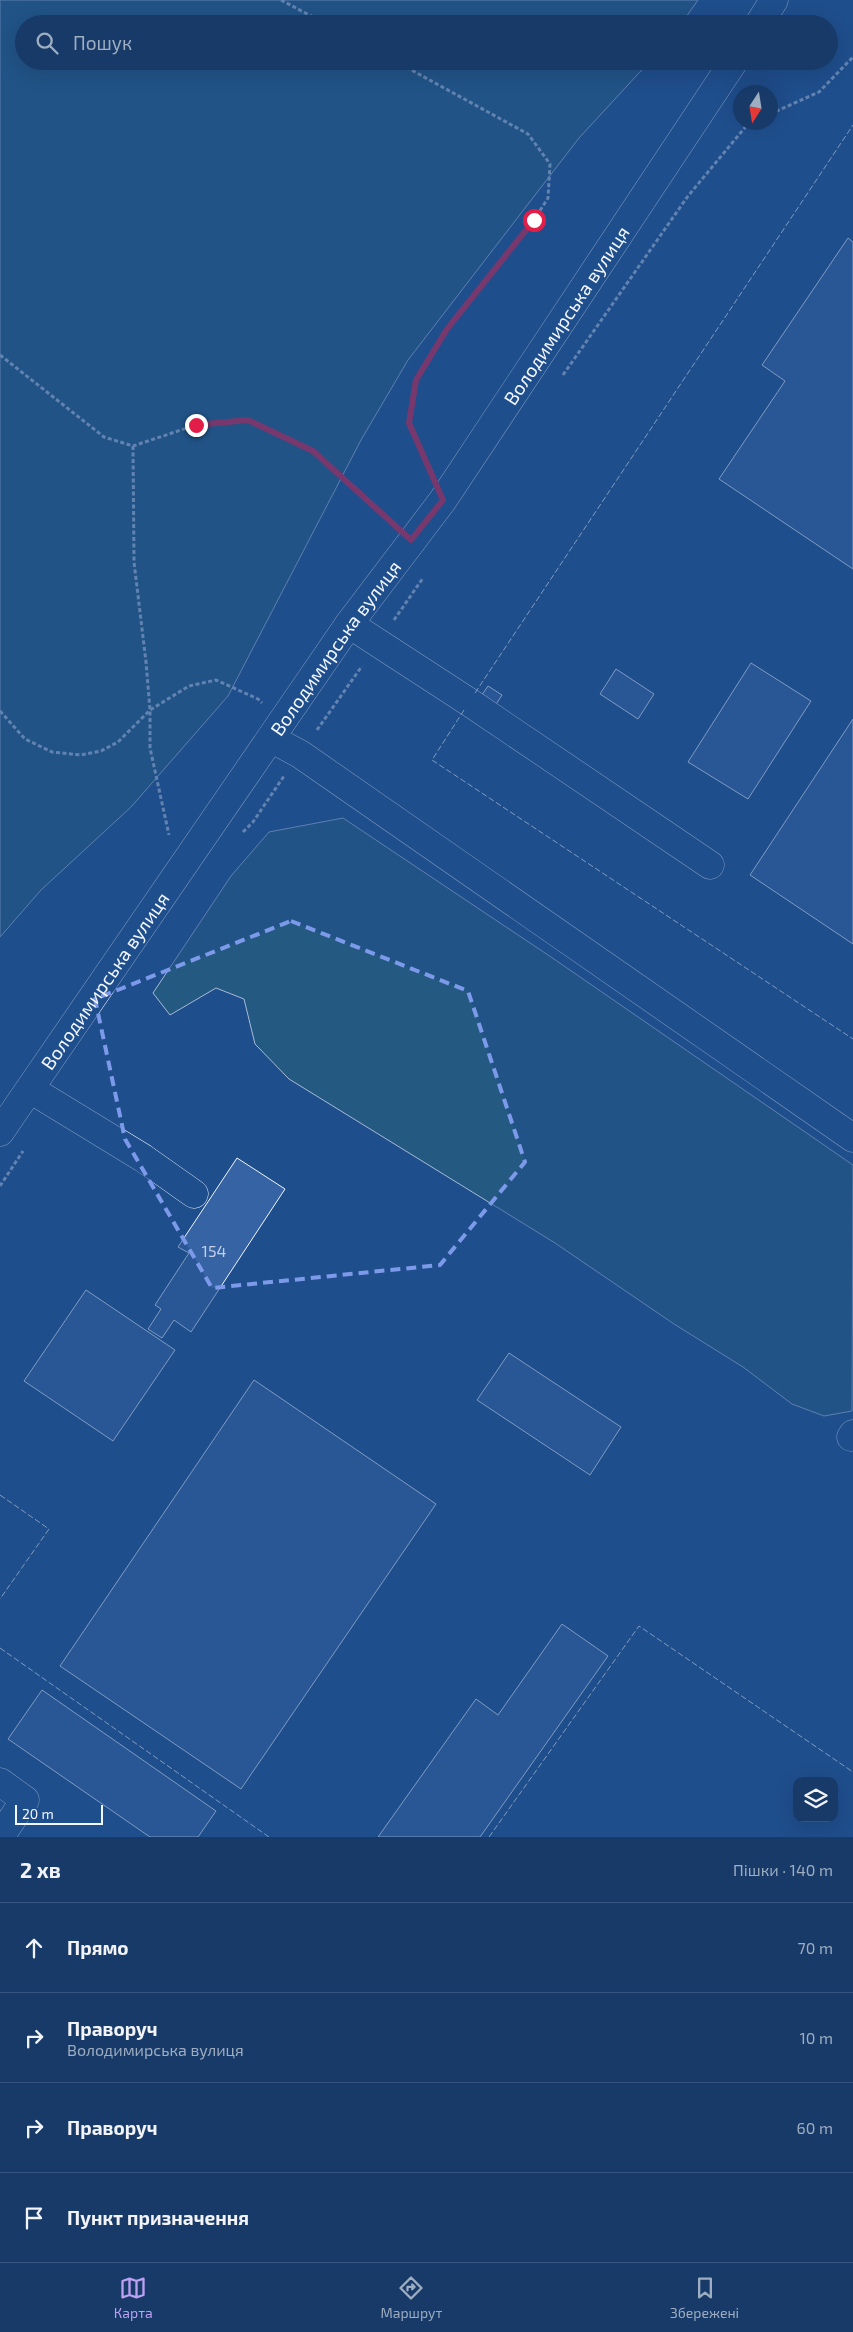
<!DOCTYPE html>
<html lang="uk">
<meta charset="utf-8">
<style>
body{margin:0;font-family:"Exo 2",sans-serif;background:#244571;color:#f1f3f6}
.controls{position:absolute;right:15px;bottom:15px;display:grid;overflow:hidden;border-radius:10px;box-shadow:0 5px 20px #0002}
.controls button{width:45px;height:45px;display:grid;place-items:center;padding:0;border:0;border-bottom:1px solid #36547d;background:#173a69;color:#f1f3f6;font:25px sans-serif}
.compass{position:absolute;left:733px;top:85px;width:45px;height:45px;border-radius:50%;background:#173a69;box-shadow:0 5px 20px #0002;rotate:192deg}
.scale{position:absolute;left:15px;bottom:12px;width:88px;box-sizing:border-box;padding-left:5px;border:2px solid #f2f6ff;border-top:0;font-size:14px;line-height:18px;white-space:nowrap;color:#f2f6ff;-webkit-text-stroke:4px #1f4e8c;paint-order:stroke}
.stop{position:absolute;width:15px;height:15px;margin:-11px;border:4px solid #e11d48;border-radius:50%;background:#fff}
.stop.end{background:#e11d48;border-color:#fff;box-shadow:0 1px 5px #0008}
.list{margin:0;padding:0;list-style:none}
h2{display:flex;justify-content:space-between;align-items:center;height:65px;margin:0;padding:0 20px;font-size:21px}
h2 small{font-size:16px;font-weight:400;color:#9eadc0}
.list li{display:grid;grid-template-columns:32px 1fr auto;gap:15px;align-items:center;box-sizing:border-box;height:90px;padding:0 20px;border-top:1px solid #36547d}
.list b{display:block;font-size:19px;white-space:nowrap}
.list p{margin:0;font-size:16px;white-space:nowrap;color:#9eadc0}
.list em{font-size:16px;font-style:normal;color:#9eadc0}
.icon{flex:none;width:28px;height:28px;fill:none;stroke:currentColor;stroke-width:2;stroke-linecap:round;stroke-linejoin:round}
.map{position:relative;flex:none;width:853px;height:1837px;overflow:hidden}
.search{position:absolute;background:#173a69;box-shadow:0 5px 20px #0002;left:15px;right:15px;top:15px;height:55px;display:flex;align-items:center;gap:12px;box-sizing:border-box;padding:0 18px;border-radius:28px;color:#9eadc0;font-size:19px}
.sheet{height:425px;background:#173a69}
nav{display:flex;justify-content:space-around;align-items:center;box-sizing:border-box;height:70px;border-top:1px solid #36547d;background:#173a69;font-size:14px;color:#9eadc0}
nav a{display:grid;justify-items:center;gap:2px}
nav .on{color:#bca0f2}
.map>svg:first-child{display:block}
.green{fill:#245a82;stroke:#a8bbd7}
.building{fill:#3563a3;stroke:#f2f6ff}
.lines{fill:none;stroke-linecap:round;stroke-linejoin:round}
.minor-casing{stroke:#f2f6ff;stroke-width:29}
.major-casing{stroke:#f2f6ff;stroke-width:29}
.path{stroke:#b3c4dc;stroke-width:3;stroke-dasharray:4 2.5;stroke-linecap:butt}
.minor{stroke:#1f4e8c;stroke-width:28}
.major{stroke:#1f4e8c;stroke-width:28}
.fence{stroke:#f2f6ff;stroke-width:1;stroke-dasharray:6 2.5;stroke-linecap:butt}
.route{stroke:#e11d48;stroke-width:6}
.marked{fill:none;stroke:#7d9aea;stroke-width:4;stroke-dasharray:10 6;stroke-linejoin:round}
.labels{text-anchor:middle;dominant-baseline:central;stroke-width:4;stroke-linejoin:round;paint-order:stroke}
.number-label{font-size:16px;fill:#c3d1e8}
.street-label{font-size:19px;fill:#f2f6ff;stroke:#1f4e8c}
</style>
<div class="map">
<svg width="853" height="1837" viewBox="0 0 853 1837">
<rect width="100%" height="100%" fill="#1f4e8c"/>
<path class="green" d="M0 0H698L681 24H24V61H650L579 138 408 360 361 440 228 696 131 807 41 890 0 937Z
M343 818 551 957 853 1165 852 1411 824 1416 792 1404 743 1367 674 1324 555 1243 289 1079 255 1044 244 999 216 988 170 1015 153 993 231 876 269 832Z"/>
<path class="building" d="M848 238 853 242V569L719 479 785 381 762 365Z
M751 663 811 701 748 799 688 762Z
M616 669 654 694 638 719 600 694Z
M488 686 502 695 491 712 477 702Z
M853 719V944L750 875Z
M237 1158 285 1189 191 1332 174 1320 162 1338 148 1329 161 1309 155 1305 189 1253 178 1247Z
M86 1290 175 1350 113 1441 24 1381Z
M509 1353 621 1427 590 1475 477 1400Z
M254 1380 436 1504 241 1789 60 1666Z
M562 1624 608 1656 480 1837H378L476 1699 498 1715Z
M42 1690 216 1811 198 1837H150L8 1739Z"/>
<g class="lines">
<defs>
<path id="minor" d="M349 624 469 702 710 865
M272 739 300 754 853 1138
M30 1089 143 1158 194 1194
M851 1437 853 1434
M0 1782 25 1800 0 1837"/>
<g id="major">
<path d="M759 24 774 0"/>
<path id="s1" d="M0 1132 349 624 443 500 734 61"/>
</g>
</defs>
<use href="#minor" class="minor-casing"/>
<use href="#major" class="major-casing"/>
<path class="path" d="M281 0 326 24
M395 61 528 134 550 164 548 198 534 220 447 329 416 380 409 423 430 470
M770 114 819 92 853 57
M0 355 104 437 133 446 196 425 248 420 313 451 390 521
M563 375 688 196 747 125 753 122
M133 446 134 562 146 662 150 710V748L169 835
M394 620 423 578
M0 711 25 739 52 752 81 755 101 751 118 742 150 710 189 686 216 680 258 699 262 703
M317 730 362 666
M243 832 253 822 284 776
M0 1186 23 1151"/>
<use href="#minor" class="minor"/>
<use href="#major" class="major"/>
<path class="fence" d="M475 693 853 125
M464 710 432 760 853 1039
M0 1495 49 1529 0 1599
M0 1648 269 1837
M489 1837 639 1626 853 1772"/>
</g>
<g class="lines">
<path class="route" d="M196 425 248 420 313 451 411 540 443 500 409 423 416 380 447 329 534 220"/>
</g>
<path d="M0 0H853V1837H0ZM291 921 468 991 525 1162 440 1265 212 1288 125 1139 95 999Z" fill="#1f4e8c" fill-opacity=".55" fill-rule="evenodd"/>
<path class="marked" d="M291 921 468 991 525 1162 440 1265 212 1288 125 1139 95 999Z"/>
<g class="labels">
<g class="number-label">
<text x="214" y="1250">154</text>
</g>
<g class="street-label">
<text stroke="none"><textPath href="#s1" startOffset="994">Володимирська вулиця</textPath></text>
<text stroke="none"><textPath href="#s1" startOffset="589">Володимирська вулиця</textPath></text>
<text stroke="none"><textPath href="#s1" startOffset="184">Володимирська вулиця</textPath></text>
</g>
</g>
</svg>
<div class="controls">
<button><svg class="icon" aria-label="layers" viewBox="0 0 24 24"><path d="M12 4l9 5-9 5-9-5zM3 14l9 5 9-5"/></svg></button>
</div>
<svg class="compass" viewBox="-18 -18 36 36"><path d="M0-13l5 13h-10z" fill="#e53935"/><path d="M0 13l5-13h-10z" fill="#9eadc0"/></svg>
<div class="scale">20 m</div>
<div class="stop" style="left:534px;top:220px"></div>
<div class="stop end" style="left:196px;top:425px"></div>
<div class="search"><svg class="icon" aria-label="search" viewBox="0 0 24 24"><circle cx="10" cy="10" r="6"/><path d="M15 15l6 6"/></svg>Пошук</div>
</div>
<section class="sheet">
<h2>2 хв<small>Пішки · 140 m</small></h2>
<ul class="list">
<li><svg class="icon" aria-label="ahead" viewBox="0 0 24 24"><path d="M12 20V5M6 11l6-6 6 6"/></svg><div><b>Прямо</b></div><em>70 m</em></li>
<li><svg class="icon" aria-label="right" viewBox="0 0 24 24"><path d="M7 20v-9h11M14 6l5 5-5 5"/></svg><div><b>Праворуч</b><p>Володимирська вулиця</p></div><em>10 m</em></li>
<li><svg class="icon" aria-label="right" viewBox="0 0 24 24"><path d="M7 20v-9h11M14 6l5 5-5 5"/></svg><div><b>Праворуч</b></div><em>60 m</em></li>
<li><svg class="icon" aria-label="arrive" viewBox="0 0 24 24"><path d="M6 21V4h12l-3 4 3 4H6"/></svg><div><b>Пункт призначення</b></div></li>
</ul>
</section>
<nav>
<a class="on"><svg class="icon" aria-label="map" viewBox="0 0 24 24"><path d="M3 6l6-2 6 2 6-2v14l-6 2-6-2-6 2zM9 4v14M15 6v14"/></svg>Карта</a>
<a><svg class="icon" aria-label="directions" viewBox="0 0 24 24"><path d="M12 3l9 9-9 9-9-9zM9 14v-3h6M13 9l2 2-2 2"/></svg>Маршрут</a>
<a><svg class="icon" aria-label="saved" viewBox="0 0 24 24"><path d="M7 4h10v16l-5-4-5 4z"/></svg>Збережені</a>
</nav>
